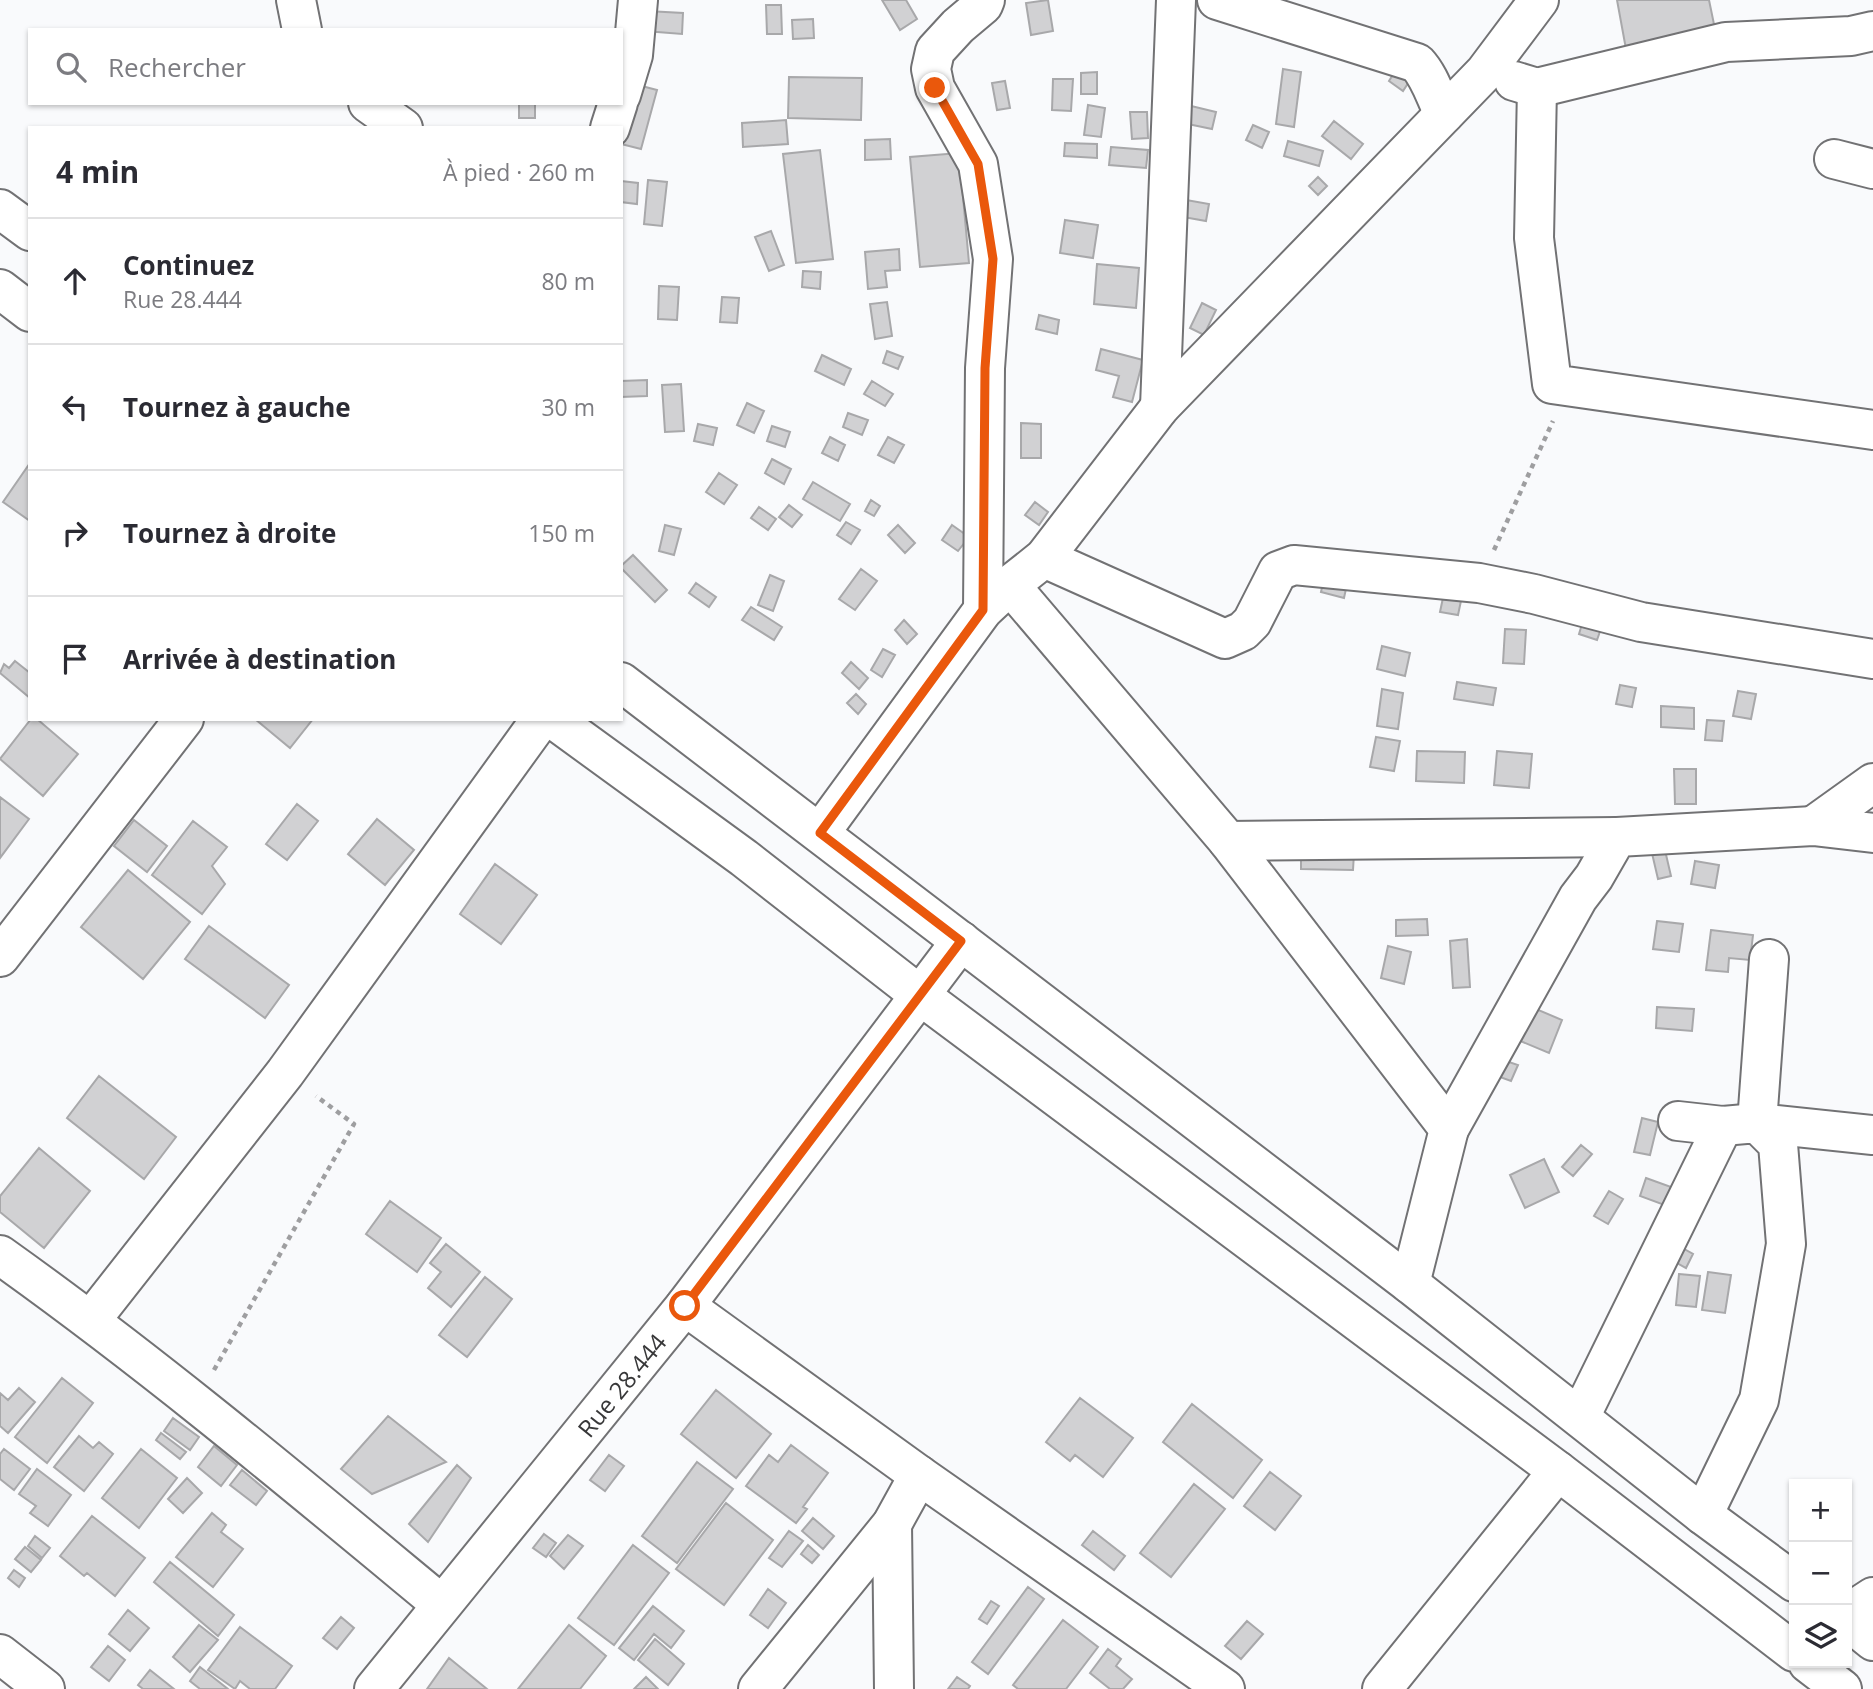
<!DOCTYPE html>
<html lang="fr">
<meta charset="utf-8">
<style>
body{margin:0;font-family:"Open Sans",sans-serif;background:#f2f2f3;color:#2b2b33}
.controls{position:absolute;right:21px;bottom:21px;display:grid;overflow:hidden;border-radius:0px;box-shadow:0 2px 5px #0004}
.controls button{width:63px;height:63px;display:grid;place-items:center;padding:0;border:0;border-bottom:2px solid #e1e1e2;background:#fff;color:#2b2b33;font:35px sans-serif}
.stop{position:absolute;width:21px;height:21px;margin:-16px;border:5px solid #ea580c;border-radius:50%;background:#fff}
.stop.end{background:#ea580c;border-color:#fff;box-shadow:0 2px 7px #0008}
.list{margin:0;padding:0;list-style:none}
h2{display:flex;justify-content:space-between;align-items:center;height:91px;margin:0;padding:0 28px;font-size:30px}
h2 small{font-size:23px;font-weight:400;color:#7c7c81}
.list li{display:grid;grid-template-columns:46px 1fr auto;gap:21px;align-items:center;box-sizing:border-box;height:126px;padding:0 28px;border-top:2px solid #e1e1e2}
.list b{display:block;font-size:26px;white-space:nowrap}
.list p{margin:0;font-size:23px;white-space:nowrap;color:#7c7c81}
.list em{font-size:23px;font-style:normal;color:#7c7c81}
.icon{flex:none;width:38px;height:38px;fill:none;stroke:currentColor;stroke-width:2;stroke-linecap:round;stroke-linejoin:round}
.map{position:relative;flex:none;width:1873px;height:1689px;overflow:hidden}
.search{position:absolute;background:#fff;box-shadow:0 2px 5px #0004;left:28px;top:28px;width:595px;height:77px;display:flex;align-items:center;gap:18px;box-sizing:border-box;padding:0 24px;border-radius:0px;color:#7c7c81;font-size:26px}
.panel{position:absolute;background:#fff;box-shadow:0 2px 5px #0004;left:28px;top:126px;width:595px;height:595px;border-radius:0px}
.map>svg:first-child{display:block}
.building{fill:#d1d1d3;stroke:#a8a8aa;stroke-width:2}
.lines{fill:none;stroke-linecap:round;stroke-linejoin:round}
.street-casing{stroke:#727274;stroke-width:42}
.secondary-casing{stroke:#727274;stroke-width:42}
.path{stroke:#9e9ea0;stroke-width:4.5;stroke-dasharray:5 5;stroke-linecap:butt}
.street{stroke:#fff;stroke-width:38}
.secondary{stroke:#fff;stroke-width:38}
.route{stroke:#ea580c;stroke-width:9}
.labels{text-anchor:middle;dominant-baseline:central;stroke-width:5;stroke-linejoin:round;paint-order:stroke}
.street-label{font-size:24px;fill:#383839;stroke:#fff}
</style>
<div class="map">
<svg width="1873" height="1689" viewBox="0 0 1873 1689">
<rect width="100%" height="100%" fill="#f9fafc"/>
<path class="building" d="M882 0H906L917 19 900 30Z
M1048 0 1053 31 1031 35 1026 3Z
M1617 0H1709L1716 34 1626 49Z
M766 5H781L782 34H767Z
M647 11 683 13 682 34 645 31Z
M813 19 814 38 793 39 792 20Z
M1397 68 1412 77 1403 91 1389 81Z
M1283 69 1301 72 1294 127 1276 124Z
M1097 72V94H1081V73Z
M789 77 862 78 861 120 788 118Z
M1053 79H1073L1071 111 1052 110Z
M1005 81 1010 108 997 110 992 83Z
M634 84 657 90 641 149 621 144V132Z
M519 103H535V118H519Z
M1088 105 1105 108 1101 137 1084 135Z
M1187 105 1216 112 1212 129 1183 123Z
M1130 112H1147L1148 138 1132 139Z
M786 120 788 144 743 147 742 123Z
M1334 121 1363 144 1351 159 1322 136Z
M1253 125 1269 132 1262 148 1246 140Z
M890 139 891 159 865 160V140Z
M1288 141 1323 151 1319 166 1284 156Z
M1065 143 1097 144V158L1064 156Z
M1111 147 1148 150 1146 168 1109 165Z
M820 150 833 259 796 263 783 154Z
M959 153 969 263 920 267 910 157Z
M1318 177 1327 186 1318 195 1309 186Z
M648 180 667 182 662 226 644 224Z
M621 181 638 183 637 204 621 202Z
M1175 198 1209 204 1206 221 1172 215Z
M1065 220 1098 225 1093 258 1060 253Z
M771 231 784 265 769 271 755 237Z
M899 249 900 270 885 271 887 287 868 289 865 252Z
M1097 264 1139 268 1136 308 1094 304Z
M803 271 821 272 820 289 802 287Z
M659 286 679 287 677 320 658 319Z
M722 297 739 298 737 323 720 322Z
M887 302 892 336 875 339 870 304Z
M1202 303 1216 310 1204 335 1190 328Z
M1039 315 1059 320 1057 334 1036 329Z
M1101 349 1143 360 1132 402 1113 397 1119 376 1096 370Z
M887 351 903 357 898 369 883 363Z
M822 355 851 369 844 385 815 371Z
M647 380V396L621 397V381Z
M872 381 893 394 885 406 864 394Z
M681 384 684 431 665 432 662 385Z
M747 403 764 411 754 433 737 425Z
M848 413 868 420 862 435 843 427Z
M1021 423 1041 424V458H1021Z
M698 424 717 428 713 445 694 441Z
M772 426 790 432 785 447 767 441Z
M830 437 845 445 838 461 822 453Z
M888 437 904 445 894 463 878 455Z
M772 459 791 469 784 484 765 473Z
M30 463V521L3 502Z
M719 473 737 485 724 504 706 492Z
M813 482 850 504 840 521 803 499Z
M871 500 880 506 874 516 865 511Z
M1035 502 1048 512 1039 525 1025 515Z
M789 505 802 515 792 527 779 517Z
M759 507 776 519 768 530 751 518Z
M846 522 860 530 851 544 837 535Z
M665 525 681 529 674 555 659 551Z
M898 525 915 543 905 553 888 535Z
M952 525 969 537 958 551 942 540Z
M633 555 667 590 655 602 621 568V566Z
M861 569 877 581 855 610 839 599Z
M1326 569 1349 575 1344 598 1321 592Z
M770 575 784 581 773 611 758 605Z
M696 583 716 597 709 607 689 593Z
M1444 593 1462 596 1458 615 1440 612Z
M751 607 782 627 774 640 742 620Z
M1585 614 1604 620 1597 640 1579 634Z
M904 620 917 634 907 644 895 630Z
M1505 629 1526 630 1524 664 1503 663Z
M1382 646 1410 653 1405 676 1377 669Z
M883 649 895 655 882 677 871 670Z
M15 661 30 673V698L0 673 4 664 9 668Z
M851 662 868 678 859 689 842 673Z
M1457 682 1496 688 1493 705 1454 699Z
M1620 685 1636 688 1632 707 1616 704Z
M1382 689 1403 693 1398 729 1377 726Z
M1738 691 1756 694 1751 719 1733 716Z
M856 694 866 704 858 714 847 703Z
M1661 706 1694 708V729L1661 727Z
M31 719H37L78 754 43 796 0 759Z
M255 719H313L290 748Z
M1707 720 1724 721 1722 741 1705 740Z
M1376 737 1400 741 1394 771 1370 767Z
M1417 751 1465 752 1464 783 1416 781Z
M1497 751 1532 754 1529 788 1494 785Z
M1674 769H1696V804H1675Z
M0 797 29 819 0 858Z
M297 804 318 821 287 860 266 844Z
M377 819 414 850 385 885 348 854Z
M134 820 167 846 147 872 114 846Z
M193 821 227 847 212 866 225 884 202 914 152 875Z
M1664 846 1671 876 1658 879 1651 849Z
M1301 851 1354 853 1353 870 1301 869Z
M1695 861 1719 865 1715 888 1691 884Z
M495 864 537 895 501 944 460 914Z
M128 870 190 922 143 979 81 927Z
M1427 919 1428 935 1396 936V920Z
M1657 921 1683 924 1679 952 1653 949Z
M209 926 289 985 265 1018 185 959Z
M1711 930 1753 935 1750 960 1729 958 1728 972 1706 970Z
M1467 939 1470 987 1453 988 1450 941Z
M1388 946 1411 952 1404 984 1381 978Z
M1524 1004 1562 1020 1549 1053 1511 1037Z
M1657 1007 1694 1009 1692 1031 1656 1028Z
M1503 1060 1518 1065 1511 1081 1497 1076Z
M99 1076 176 1137 144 1179 67 1118Z
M1642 1118 1658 1122 1650 1155 1634 1152Z
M1581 1145 1592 1154 1573 1176 1562 1167Z
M39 1148 90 1191 44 1248 0 1212V1196Z
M1544 1159 1559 1192 1525 1208 1510 1175Z
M1646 1178 1685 1192 1678 1210 1640 1196Z
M1609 1191 1623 1199 1608 1224 1594 1216Z
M390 1201 441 1238 417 1272 366 1234Z
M446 1244 480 1272 451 1307 428 1288 441 1272 430 1263Z
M1677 1245 1693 1254 1686 1268 1670 1259Z
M1708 1272 1731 1275 1725 1313 1702 1310Z
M1679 1274 1700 1276 1696 1307 1676 1305Z
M485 1277 512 1299 467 1357 439 1335Z
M62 1378 93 1403 47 1463 15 1437Z
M19 1388 35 1402 8 1433 0 1426V1393L8 1400Z
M716 1390 771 1434 736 1478 681 1434Z
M1080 1398 1133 1438 1103 1477 1075 1455 1070 1461 1046 1442Z
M1192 1404 1262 1460 1233 1498 1163 1442Z
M388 1416 446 1462 372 1494 341 1469Z
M173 1418 199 1437 190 1450 164 1431Z
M161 1433 186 1452 180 1459 156 1440Z
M79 1436 93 1448 99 1442 113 1454 84 1491 54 1467Z
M791 1445 828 1473 803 1507 807 1509 796 1523 746 1486 769 1455 778 1462Z
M214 1446 237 1465 221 1486 198 1467Z
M4 1449 30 1469 14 1490 0 1479V1454Z
M141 1449 177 1478 139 1528 102 1498Z
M609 1455 624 1466 605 1491 590 1480Z
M697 1462 733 1489 677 1563 642 1536Z
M457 1465 471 1478 428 1542 409 1524Z
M37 1469 71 1495 48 1526 30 1513 36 1506 19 1494Z
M242 1470 267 1491 256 1505 230 1485Z
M1270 1472 1301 1496 1275 1530 1244 1506Z
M187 1478 202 1493 183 1513 168 1499Z
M1194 1484 1225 1509 1171 1577 1140 1553Z
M726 1503 773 1540 724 1605 676 1569Z
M212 1513 226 1525 221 1532 243 1549 213 1587 176 1557Z
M92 1516 145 1558 115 1596 87 1573 84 1576 60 1556Z
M813 1518 834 1536 823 1549 802 1531Z
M789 1531 803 1541 782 1567 769 1558Z
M1093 1531 1125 1556 1114 1570 1082 1545Z
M544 1534 556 1543 546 1557 533 1548Z
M568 1535 583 1546 564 1569 550 1556Z
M35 1536 50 1548 42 1558 28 1546Z
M633 1545 669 1573 614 1645 578 1618Z
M808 1545 819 1555 812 1563 801 1554Z
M25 1547 41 1560 31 1572 15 1559Z
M170 1562 234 1615 218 1636 154 1582Z
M14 1570 25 1578 19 1587 8 1578Z
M1028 1587 1044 1599 988 1674 972 1662Z
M768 1589 786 1603 768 1628 750 1615Z
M991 1601 999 1606 987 1624 979 1619Z
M653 1606 684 1631 671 1648 654 1634 634 1660 619 1648Z
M128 1610 149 1628 130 1651 109 1634Z
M341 1617 354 1628 337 1649 323 1638Z
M1063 1620 1098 1647 1066 1689H1018L1013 1685Z
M1247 1621 1263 1634 1241 1659 1225 1646Z
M199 1625 218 1640 190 1672 173 1657Z
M569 1625 606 1656 580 1689H518Z
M240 1627 292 1666 275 1689H250L240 1681 235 1689 208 1670Z
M655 1639 684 1664 668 1685 638 1660Z
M108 1646 125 1660 109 1681 91 1667Z
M1108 1649 1121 1659 1116 1666 1132 1679 1123 1689H1110L1090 1673Z
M449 1658 487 1689H427Z
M200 1667 228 1689H200L190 1681Z
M150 1670 174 1689H143L138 1685Z
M646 1677 658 1689H634Z
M957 1677 970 1686 968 1689H948Z"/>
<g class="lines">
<defs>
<g id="street">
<path d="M296 0 302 30"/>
<path d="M1217 0 1417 63C1430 77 1435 96 1444 114"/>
<path d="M1514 81 1537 88 1726 42 1851 36 1873 31"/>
<path d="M1537 88 1534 238 1552 384 1873 430"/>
<path d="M621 95 633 55 638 0"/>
<path d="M368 103 403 128"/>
<path d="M610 128 618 103"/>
<path d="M1834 159 1873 169"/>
<path d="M1160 407 1176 0"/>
<path d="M1044 558 1225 639 1243 631 1252 622 1278 571 1294 565 1479 583 1534 594 1641 622 1873 659"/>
<path d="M1010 585 1228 841 1449 1129 1410 1284"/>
<path d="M983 610 985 368 993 259 978 164 935 88 931 69 935 51 958 26 983 5 985 0"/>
<path d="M1813 826 1873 783"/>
<path d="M820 833 983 610 1010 585 1044 558 1160 407 1485 72 1539 0"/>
<path d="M1228 841 1617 837"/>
<path d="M0 957 184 719"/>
<path d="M1769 959 1757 1123 1873 1135"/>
<path d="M1678 1121 1723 1126 1757 1123 1778 1144 1786 1244 1759 1400 1703 1515"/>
<path d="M1449 1129 1578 898 1594 877 1617 837 1813 826 1873 833"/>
<path d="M0 1255C153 1364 296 1484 441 1604"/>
<path d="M685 1306 919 1475 1225 1689"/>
<path d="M91 1320 285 1073 541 719"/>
<path d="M1580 1417 1723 1126"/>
<path d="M892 1524 894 1689"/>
<path d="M1847 1614 1873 1597"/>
<path d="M0 1654 45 1689"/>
<path id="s1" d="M374 1689 685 1306 961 941"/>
<path d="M758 1689 892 1524 919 1475"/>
<path d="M1382 1689 1558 1471"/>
</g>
<path id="secondary" d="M0 209 30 231
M0 289 30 312
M621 682 1410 1284 1703 1515 1794 1582
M553 719 744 858 921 996 1558 1471 1794 1652
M1847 1620 1873 1641
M1808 1663 1842 1689"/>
</defs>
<use href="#street" class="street-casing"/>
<use href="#secondary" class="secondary-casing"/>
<path class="path" d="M1494 550 1553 421
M214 1370 354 1124 316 1096"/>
<use href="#street" class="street"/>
<use href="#secondary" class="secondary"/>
</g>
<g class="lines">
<path class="route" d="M685 1306 961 941 820 833 983 610 985 368 993 259 978 164 935 88"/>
</g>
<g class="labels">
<g class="street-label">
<text stroke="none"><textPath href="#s1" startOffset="392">Rue 28.444</textPath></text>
</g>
</g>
</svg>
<div class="controls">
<button>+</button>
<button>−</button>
<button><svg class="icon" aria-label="layers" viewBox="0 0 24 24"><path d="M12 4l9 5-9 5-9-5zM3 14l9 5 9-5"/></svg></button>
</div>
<div class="stop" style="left:685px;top:1306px"></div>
<div class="stop end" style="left:935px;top:88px"></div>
<div class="search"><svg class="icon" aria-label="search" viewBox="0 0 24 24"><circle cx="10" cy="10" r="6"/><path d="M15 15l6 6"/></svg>Rechercher</div>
<section class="panel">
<h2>4 min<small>À pied · 260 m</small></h2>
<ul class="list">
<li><svg class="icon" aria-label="ahead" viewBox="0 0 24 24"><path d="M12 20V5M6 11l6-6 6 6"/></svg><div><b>Continuez</b><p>Rue 28.444</p></div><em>80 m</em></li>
<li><svg class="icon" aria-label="left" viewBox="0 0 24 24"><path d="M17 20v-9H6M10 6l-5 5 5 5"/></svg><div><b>Tournez à gauche</b></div><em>30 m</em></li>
<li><svg class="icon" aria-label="right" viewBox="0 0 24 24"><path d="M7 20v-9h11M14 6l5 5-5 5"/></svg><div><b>Tournez à droite</b></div><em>150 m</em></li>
<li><svg class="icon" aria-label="arrive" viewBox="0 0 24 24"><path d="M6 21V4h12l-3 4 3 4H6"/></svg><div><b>Arrivée à destination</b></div></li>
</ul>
</section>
</div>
